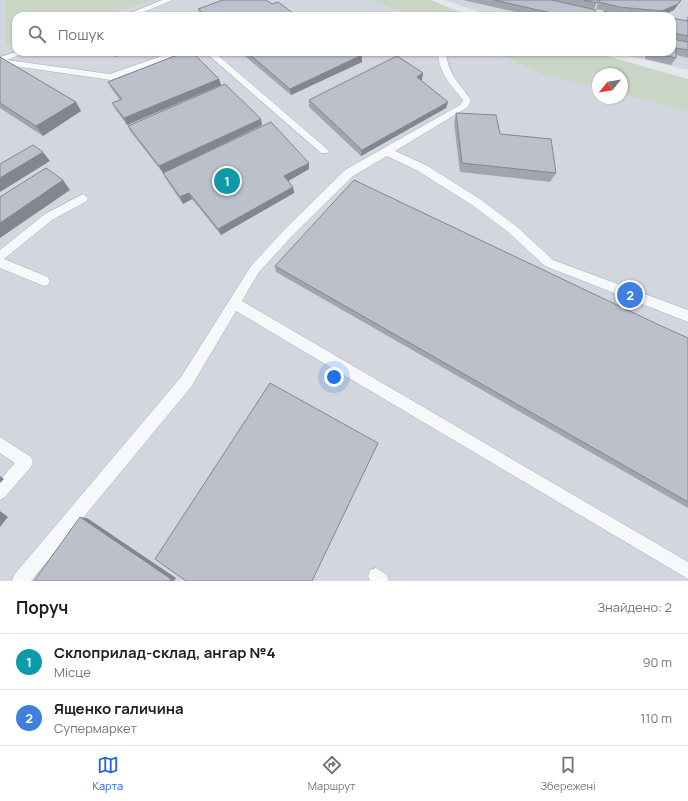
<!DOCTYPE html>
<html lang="uk">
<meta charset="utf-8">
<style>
body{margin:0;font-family:Manrope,sans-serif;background:#f6f6f6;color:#202124}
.compass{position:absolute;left:592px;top:68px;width:36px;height:36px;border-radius:50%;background:#fff;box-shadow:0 1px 3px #0004;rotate:240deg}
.you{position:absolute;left:334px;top:377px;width:14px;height:14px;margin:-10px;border:3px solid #fff;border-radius:50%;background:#1a73e8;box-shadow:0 0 0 6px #1a73e833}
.badge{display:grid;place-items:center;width:26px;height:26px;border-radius:50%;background:#2563eb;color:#fff;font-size:13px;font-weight:700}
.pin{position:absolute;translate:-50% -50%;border:2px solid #fff;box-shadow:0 1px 4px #0006}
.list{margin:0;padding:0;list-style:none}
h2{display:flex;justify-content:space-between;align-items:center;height:52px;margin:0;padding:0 16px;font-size:17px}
h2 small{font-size:13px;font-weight:400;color:#757577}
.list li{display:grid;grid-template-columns:26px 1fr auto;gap:12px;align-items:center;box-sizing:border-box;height:56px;padding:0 16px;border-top:1px solid #e0e0e0}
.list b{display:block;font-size:15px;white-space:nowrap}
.list p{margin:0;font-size:13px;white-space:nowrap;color:#757577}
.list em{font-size:13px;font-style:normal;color:#757577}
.icon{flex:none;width:22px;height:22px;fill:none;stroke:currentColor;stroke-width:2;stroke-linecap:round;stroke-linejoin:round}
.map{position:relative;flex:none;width:688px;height:581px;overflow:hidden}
.search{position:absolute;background:#fff;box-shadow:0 1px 3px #0004;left:12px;right:12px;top:12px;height:44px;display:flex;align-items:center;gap:10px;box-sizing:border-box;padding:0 14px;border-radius:12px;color:#757577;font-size:15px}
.sheet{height:164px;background:#fff}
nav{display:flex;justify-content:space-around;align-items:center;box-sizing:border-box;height:56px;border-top:1px solid #e0e0e0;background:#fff;font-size:11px;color:#757577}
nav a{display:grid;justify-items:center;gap:2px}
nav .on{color:#2563eb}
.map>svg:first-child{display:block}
.built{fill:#d2d6de}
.green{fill:#c9d6c5}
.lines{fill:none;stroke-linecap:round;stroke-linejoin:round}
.lane-casing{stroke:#a9aeb7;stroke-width:1}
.lane{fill:#f7f8fa;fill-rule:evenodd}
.wall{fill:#a1a5ae}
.shaded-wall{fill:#83868d}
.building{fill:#bbc0ca;stroke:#83868d}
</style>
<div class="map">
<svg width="688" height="581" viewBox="0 0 688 581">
<rect width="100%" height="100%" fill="#e4e7ec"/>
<path class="built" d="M0 0H5V47L16 43V52H494L541 74 598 88V98H622V94L688 112V581H0Z
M156 0H370L410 16H105Z
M444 0H688V70L611 52H672V16H492Z"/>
<path class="green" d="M5 0H156L105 16H16V43L5 47Z
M370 0H431L470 16H410Z
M494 52H593L688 79V112L622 94V74H598V88L541 74Z"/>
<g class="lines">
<defs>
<path id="lane" d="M162 0H173L134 16H123Z
M16 52H27L7 60 110 74 173 52H185L111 80 0 64V57Z
M205 52H214L327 149 329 151 327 153H321Z
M438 52H446C448 75 459 82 471 100L468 107 395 151 426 165 480 199 516 226 553 260 688 310V322L545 266 508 232 472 205 418 171 387 156 353 176 293 235 259 272 242 301 688 562V579L236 311 191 387 31 581H12L14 575 181 377 251 266 285 229 345 170 460 105 463 100C450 83 439 74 438 52Z
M83 194 88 198 87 201 52 220 4 259 48 277 50 281 48 285 44 286 0 268V250L45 214Z
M0 437 31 457 33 462 31 467 5 497 0 500V480L15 463 0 453Z
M376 568 387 575 389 581H370L368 576 370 570Z"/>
</defs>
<use href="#lane" class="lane-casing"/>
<use href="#lane" class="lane"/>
</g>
<path class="wall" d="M463 0H598L594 9V16H533Z
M599 0H681L674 10 661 16H643L616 13 596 9Z
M272 4 297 16H200L198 9Z
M688 15V58L676 55V58L671 65 645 59 646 52H672V18L686 21Z
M240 52H357L362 62 291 95Z
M0 57 76 102 81 111 43 136 0 108Z
M423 73 421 80 448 102 446 108 361 156 309 107V100Z
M219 79 221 85 127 125 116 110 112 103 120 100 111 88 108 82Z
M456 113 500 134 556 173 550 182 460 172 454 123Z
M262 125 163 173 131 132 128 126Z
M309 169 288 181 293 187 294 193 221 235 192 199 183 204 166 179 163 173Z
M275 266 688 338V508L276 272Z"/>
<path class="shaded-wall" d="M681 0 674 10 661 16H659L662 11Z
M112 52H130L115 57Z
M362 55V62L291 95 290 89Z
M423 73 422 80 416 84 417 77Z
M219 79 221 85 127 125 124 118Z
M76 102 81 111 43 136 36 126Z
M448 102 446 108 361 156 362 150Z
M261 119 262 125 163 173 159 166Z
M43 152 50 161 0 192V178Z
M309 163V169L285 183 284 176Z
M63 180 70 190 0 238V223Z
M293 187 294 193 221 235 218 229Z
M189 193 192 199 183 204 180 197Z
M0 476 4 479 0 483Z
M0 511 8 517 0 527Z
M80 517 87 518 176 578 174 581H170Z"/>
<path class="building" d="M223 0H266L272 4 278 2 297 16H206L198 9Z
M494 0H552L596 10 594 16H565Z
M584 0H598L597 3Z
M600 0H681L678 4 662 11 619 7 599 2Z
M604 11 619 15 618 16H603Z
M164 13 167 16H156Z
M672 18 688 21V36L672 33Z
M672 39 688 42V50L676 48V58L649 52H672Z
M185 52H192L219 79 124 118 112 103 122 99 108 82Z
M247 52H357L362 55 290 89Z
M397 56 423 73 417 77 448 102 362 150 309 100Z
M0 57 76 102 36 126 0 103Z
M225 84 261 119 159 166 128 126Z
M456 113 496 115 500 134 551 139 556 173 462 163Z
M271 122 309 163 284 176 293 187 218 229 189 193 180 197 163 173Z
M33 145 43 152 0 178V164Z
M46 168 63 180 0 223V197Z
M354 180 657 324 688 338V502L275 266Z
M270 383 378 443 312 581H186L155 559Z
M80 517 171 579 170 581H34Z"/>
</svg>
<svg class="compass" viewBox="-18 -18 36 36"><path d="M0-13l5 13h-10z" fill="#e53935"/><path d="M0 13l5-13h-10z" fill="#757577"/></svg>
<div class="you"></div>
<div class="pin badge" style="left:227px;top:181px;background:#0f9aa8">1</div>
<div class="pin badge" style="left:630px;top:295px;background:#3f7fe0">2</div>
<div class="search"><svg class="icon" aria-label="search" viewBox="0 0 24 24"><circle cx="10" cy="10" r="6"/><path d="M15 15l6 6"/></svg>Пошук</div>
</div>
<section class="sheet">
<h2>Поруч<small>Знайдено: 2</small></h2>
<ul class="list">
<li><span class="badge" style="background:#0f9aa8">1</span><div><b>Склоприлад-склад, ангар №4</b><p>Місце</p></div><em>90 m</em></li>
<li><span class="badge" style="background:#3f7fe0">2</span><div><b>Ященко галичина</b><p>Супермаркет</p></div><em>110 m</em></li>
</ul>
</section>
<nav>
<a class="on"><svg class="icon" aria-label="map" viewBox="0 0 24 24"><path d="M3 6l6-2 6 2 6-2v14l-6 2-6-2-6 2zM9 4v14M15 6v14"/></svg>Карта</a>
<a><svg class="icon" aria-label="directions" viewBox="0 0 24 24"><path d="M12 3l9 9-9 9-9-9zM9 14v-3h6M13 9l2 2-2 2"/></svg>Маршрут</a>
<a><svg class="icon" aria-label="saved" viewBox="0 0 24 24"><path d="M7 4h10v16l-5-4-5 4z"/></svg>Збережені</a>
</nav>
